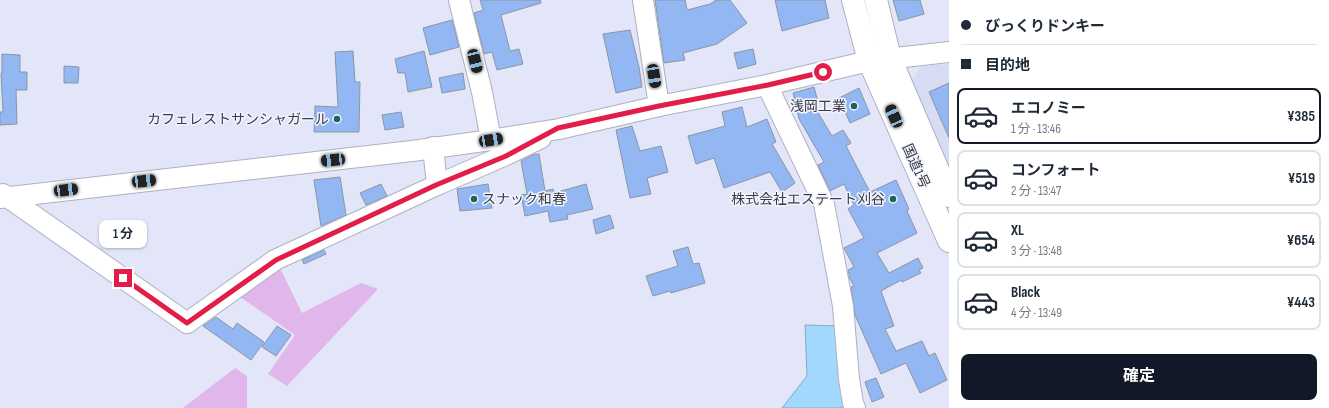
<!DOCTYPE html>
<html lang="ja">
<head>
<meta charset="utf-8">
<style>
  :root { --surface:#fff; --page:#f6f6f7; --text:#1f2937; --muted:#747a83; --line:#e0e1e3; --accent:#111827 }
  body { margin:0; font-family:"Sofia Sans Condensed","Noto Sans JP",sans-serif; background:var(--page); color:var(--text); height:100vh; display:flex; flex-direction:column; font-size:15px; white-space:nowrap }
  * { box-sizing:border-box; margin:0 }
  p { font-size:13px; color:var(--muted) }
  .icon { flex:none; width:22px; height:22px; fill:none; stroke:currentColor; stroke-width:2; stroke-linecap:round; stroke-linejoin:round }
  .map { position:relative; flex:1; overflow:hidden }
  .sheet { display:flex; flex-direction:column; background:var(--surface); width:380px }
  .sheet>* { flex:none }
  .hud { display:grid; align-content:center; height:88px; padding:0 12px; background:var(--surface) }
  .end { position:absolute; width:18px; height:18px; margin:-9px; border:5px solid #e11d48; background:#fff; box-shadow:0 0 0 2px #fff }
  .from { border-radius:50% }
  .bubble { position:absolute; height:28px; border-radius:8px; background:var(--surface); box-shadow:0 1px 3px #0004; font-size:13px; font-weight:700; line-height:28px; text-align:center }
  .car { position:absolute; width:12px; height:24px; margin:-12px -6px; border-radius:5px; box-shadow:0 0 3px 1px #0007; background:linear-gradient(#222 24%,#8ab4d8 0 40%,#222 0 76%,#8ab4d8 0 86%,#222 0) }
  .hud b { display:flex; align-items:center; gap:14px; height:38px; font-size:15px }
  .hud b+b { border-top:1px solid var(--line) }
  .hud i { width:10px; height:10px; background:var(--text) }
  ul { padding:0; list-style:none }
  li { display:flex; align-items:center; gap:12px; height:56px; margin:0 8px 6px; padding:0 4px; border:2px solid var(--line); border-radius:8px }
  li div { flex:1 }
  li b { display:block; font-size:15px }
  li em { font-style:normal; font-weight:700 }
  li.active { border-color:var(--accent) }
  li>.icon { width:36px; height:36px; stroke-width:1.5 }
  .button { display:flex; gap:8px; margin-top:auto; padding:8px 12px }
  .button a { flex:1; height:46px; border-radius:8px; background:var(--accent); color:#fff; font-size:16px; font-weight:700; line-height:46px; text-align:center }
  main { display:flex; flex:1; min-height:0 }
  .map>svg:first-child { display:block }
  .built { fill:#d7dbf4 }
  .green { fill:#e1b6eb }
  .water { fill:#a3d8fd; stroke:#84a9c5 }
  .building { fill:#92b7f2; stroke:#8c95a4 }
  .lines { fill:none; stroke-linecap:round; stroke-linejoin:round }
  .minor-casing { stroke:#aeb0c2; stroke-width:22 }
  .highway-casing { stroke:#aeb0c2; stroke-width:24 }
  .minor { stroke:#fff; stroke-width:20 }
  .highway { stroke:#fff; stroke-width:22 }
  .route { stroke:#e11d48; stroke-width:5 }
  .poi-dot { fill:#1c6458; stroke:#f2f4ff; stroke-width:1.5 }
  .labels { text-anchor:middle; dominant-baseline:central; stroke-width:3; stroke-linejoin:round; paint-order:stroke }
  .poi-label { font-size:14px; fill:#3b3c43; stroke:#f2f4ff; text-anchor:end }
  .street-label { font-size:14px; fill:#3b3c43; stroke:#f2f4ff }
</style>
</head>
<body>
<main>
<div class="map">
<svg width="949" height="408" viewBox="0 0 949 408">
  <rect width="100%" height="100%" fill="#e3e6f8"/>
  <!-- built -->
  <path class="built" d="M949 64V169L912 81 921 66Z"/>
  <!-- green -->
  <g class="green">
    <path d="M280 268 302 313 361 283 378 289 287 386 268 374 295 335 233 292Z"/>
    <path d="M235 368 247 376V408H183Z"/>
  </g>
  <!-- water -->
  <path class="water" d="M805 325 839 326 845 408H782L807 376Z"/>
  <!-- building -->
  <g class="building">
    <path d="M480 0H540L541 3 501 15 510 51 519 49 523 64 497 70 492 52 484 54 474 13 483 10Z"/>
    <path d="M655 0H685L687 10 710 4 716 0H730L747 23 717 44 683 53 685 60 664 63Z"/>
    <path d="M775 0H825L829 18 782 31Z"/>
    <path d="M893 0H920L924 14 899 21Z"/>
    <path d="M452 20 459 47 430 55 423 28Z"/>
    <path d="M630 30 639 67 642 87 616 93 603 34Z"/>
    <path d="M753 49 756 64 738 69 734 53Z"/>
    <path d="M353 51 355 82H360L359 132H314L315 106 338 107 335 52Z"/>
    <path d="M424 51 432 87 408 92 405 73H398L395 59Z"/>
    <path d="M2 54 20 55V72H27V90H16L17 124 0 125V112H3L1 73H2Z"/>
    <path d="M64 66 79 67 78 83H64Z"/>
    <path d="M463 73 465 89 442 93 439 78Z"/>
    <path d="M949 83V138L929 92Z"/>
    <path d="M814 87 818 102 813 104 832 136 843 130 851 143 846 146 870 192 896 180 909 209 907 211 917 233 877 253 889 273 918 258 923 268 919 270 921 273 902 282 901 280 881 291 894 326 885 329 896 351 922 341 929 356 935 353 947 380 920 393 906 363 881 374 855 315 851 287 854 286 850 279 848 270 854 267 844 248 864 238 848 209 854 205 844 184 830 191 818 165 824 162 799 119 793 93Z"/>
    <path d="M859 88 870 114 850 123 839 98Z"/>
    <path d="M742 107 747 127 767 119 776 142 772 144 795 183 782 192 770 172 724 188 714 158 696 164 688 136 725 126 722 112Z"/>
    <path d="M401 112 404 127 385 130 382 115Z"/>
    <path d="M632 126 640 151 661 146 668 172 647 178 651 194 630 198 616 130Z"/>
    <path d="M539 154 545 191 553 189 554 193 586 184 593 209 567 215 568 219 550 222 548 211 525 216 521 195 527 194 521 161 533 155Z"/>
    <path d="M340 177 346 215 321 226 314 180Z"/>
    <path d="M381 184 387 196 366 205 360 193Z"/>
    <path d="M488 184 492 208 460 211 457 189Z"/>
    <path d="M610 215 614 228 596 234 593 220Z"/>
    <path d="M688 247 693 264 699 263 705 283 671 293 670 291 653 296 646 276 678 266 673 251Z"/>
    <path d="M324 250 326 254 304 264 302 260Z"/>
    <path d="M216 317 233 329 237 323 264 342 251 360 203 326Z"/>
    <path d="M277 326 291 335 276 356 262 347Z"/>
    <path d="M876 378 884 397 872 402 865 382Z"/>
  </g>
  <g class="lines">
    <!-- minor casing -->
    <g class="minor-casing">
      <g id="minor">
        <path d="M459 0 482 92 491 140"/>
        <path d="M643 0 659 106"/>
        <path d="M767 85 824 204 843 306 849 379 853 403 855 408"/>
        <path d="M433 147 437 185"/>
        <path d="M3 194 187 323 275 260 437 185 506 155 541 138"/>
        <path d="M0 198 412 151 491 140 559 129 659 106 767 85 869 61 949 52"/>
      </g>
    </g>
    <!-- highway casing -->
    <g class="highway-casing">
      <g id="highway">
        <path d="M853 0 869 61 949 241"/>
        <path d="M876 0 890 58 949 196"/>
      </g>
    </g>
    <!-- minor -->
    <use href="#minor" class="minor"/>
    <!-- highway -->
    <use href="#highway" class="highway"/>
  </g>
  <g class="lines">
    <!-- route -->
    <path class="route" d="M123 278 187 323 276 260 436 185 506 156 558 128 659 106 768 85 823 72"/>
  </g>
  <!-- markers -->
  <g class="poi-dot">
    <circle cx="854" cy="106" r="4"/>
    <circle cx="337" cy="119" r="4"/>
    <circle cx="474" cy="199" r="4"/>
    <circle cx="893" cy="199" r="4"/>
  </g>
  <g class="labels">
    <!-- poi labels -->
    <g class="poi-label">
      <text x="846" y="106">浅岡工業</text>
      <text x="329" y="119">カフェレストサンシャガール</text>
      <text x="482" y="199" text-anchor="start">スナック和春</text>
      <text x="885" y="199">株式会社エステート刈谷</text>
    </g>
    <!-- street labels -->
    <g class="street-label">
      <text transform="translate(916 166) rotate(66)">国道1号</text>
    </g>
  </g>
</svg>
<i class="end from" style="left:823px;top:72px"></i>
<i class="end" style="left:123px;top:278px"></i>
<div class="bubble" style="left:99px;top:220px;width:48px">1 分</div>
<i class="car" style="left:475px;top:61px;rotate:166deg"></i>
<i class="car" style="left:654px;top:76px;rotate:171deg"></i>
<i class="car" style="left:894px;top:116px;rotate:336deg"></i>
<i class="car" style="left:491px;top:140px;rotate:80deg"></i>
<i class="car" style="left:333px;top:160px;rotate:264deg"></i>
<i class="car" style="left:144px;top:181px;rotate:84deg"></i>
<i class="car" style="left:66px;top:190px;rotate:83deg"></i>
</div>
<section class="sheet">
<div class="hud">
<b><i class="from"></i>びっくりドンキー</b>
<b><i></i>目的地</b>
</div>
<ul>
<li class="active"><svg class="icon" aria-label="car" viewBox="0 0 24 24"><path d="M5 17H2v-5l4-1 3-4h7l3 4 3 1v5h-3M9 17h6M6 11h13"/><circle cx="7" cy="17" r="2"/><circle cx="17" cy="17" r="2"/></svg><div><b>エコノミー</b><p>1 分 · 13:46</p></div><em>¥385</em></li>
<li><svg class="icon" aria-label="car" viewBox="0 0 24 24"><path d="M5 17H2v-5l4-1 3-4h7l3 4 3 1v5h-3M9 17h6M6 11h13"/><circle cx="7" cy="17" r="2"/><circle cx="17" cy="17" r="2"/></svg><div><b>コンフォート</b><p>2 分 · 13:47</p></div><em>¥519</em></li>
<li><svg class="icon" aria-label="car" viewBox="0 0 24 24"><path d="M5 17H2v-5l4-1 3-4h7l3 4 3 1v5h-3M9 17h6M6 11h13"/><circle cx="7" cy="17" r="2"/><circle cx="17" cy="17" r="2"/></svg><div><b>XL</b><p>3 分 · 13:48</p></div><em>¥654</em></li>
<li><svg class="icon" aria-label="car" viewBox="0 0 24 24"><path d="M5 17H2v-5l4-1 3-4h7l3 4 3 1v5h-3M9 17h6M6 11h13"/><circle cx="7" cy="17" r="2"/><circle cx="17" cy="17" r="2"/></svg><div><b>Black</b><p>4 分 · 13:49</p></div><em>¥443</em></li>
</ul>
<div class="button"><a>確定</a></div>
</section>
</main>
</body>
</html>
